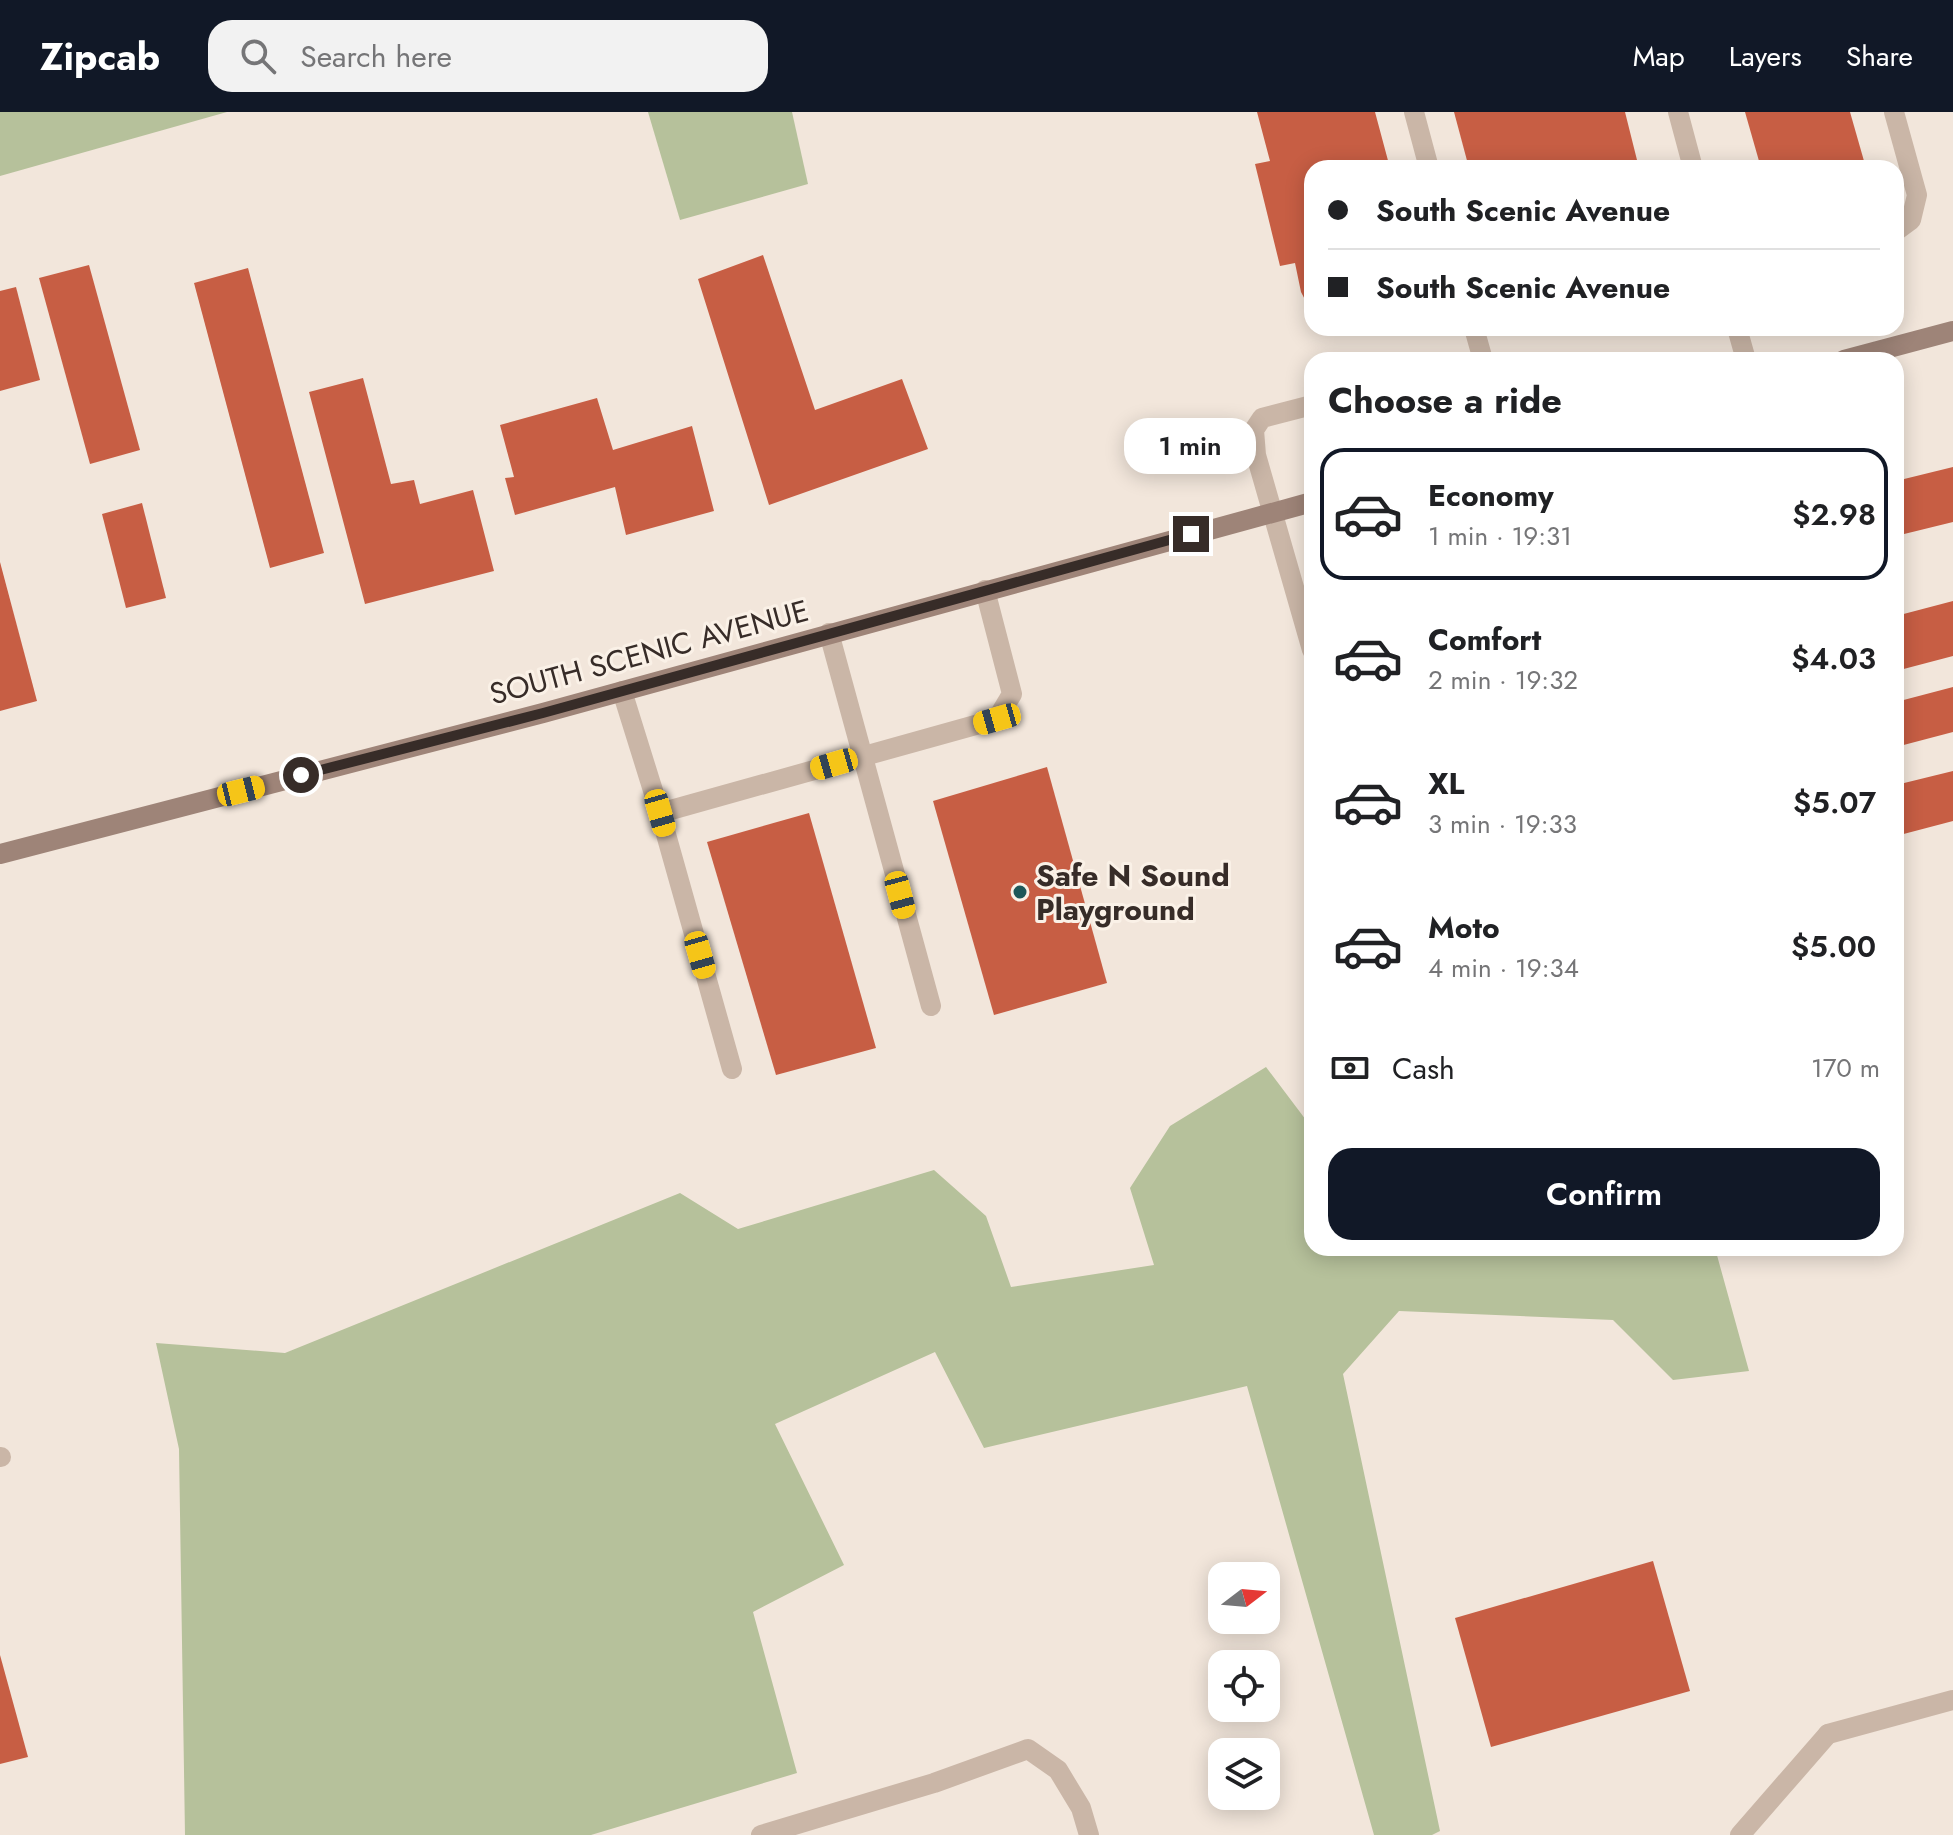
<!DOCTYPE html>
<html lang="en">
<head>
<meta charset="utf-8">
<style>
  :root { --surface:#fff; --page:#f2f2f2; --text:#202124; --muted:#757577; --line:#e0e0e0; --accent:#111827 }
  body { margin:0; font-family:Jost,sans-serif; background:var(--page); color:var(--text); height:100vh; display:flex; flex-direction:column; font-size:30px; white-space:nowrap }
  * { box-sizing:border-box; margin:0 }
  p { font-size:26px; color:var(--muted) }
  .icon { flex:none; width:44px; height:44px; fill:none; stroke:currentColor; stroke-width:2; stroke-linecap:round; stroke-linejoin:round }
  .map { position:relative; flex:1; overflow:hidden }
  .side { position:absolute; left:1304px; top:240px; width:600px; height:904px; display:flex; flex-direction:column; background:var(--surface); border-radius:24px; box-shadow:0 4px 20px #0003 }
  .side>* { flex:none }
  .guide { position:absolute; left:1304px; top:48px; width:600px; height:176px; border-radius:24px; box-shadow:0 4px 20px #0003; display:grid; align-content:center; height:176px; padding:0 24px; background:var(--surface) }
  .needle { width:52px; rotate:74deg }
  .controls { position:absolute; left:1208px; top:1450px; display:grid; gap:16px }
  .controls a { display:grid; place-items:center; width:72px; height:72px; border-radius:16px; background:var(--surface); box-shadow:0 4px 20px #0003; font-size:40px }
  .end { position:absolute; width:36px; height:36px; margin:-18px; border:10px solid #372c28; background:#fff; box-shadow:0 0 0 4px #fff }
  .from { border-radius:50% }
  .bubble { position:absolute; height:56px; border-radius:24px; background:var(--surface); box-shadow:0 4px 20px #0003; font-size:26px; font-weight:600; line-height:56px; text-align:center }
  .car { position:absolute; width:24px; height:48px; margin:-24px -12px; border-radius:10px; box-shadow:0 0 6px 2px #0007; background:linear-gradient(#f5c518 24%,#345 0 40%,#f5c518 0 76%,#345 0 86%,#f5c518 0) }
  .guide b { display:flex; align-items:center; gap:28px; height:76px; font-size:30px }
  .guide b+b { border-top:2px solid var(--line) }
  .guide i { width:20px; height:20px; background:var(--text) }
  ul { padding:0; list-style:none }
  li { display:flex; align-items:center; gap:24px; height:132px; margin:0 16px 12px; padding:0 8px; border:4px solid transparent; border-radius:24px }
  li div { flex:1 }
  li b { display:block; font-size:30px }
  li em { font-style:normal; font-weight:600 }
  li.on { border-color:var(--accent) }
  li>.icon { width:72px; height:72px; stroke-width:1.5 }
  h2 { padding:0 24px; font-size:36px; line-height:96px }
  .pay { display:flex; align-items:center; gap:20px; height:88px; padding:0 24px; font-size:30px }
  .pay p { margin-inline-start:auto }
  .action { display:flex; gap:16px; margin-top:auto; padding:16px 24px }
  .action a { flex:1; height:92px; border-radius:24px; background:var(--accent); color:#fff; font-size:32px; font-weight:600; line-height:92px; text-align:center }
  header { display:flex; align-items:center; gap:48px; box-sizing:border-box; height:112px; padding:0 40px; background:var(--accent); color:#fff }
  header strong { font-size:38px }
  nav { display:flex; gap:44px; margin-inline-start:auto; font-size:28px }
  .search { width:560px; height:72px; background:var(--page); display:flex; align-items:center; gap:20px; box-sizing:border-box; padding:0 28px; border-radius:24px; color:var(--muted); font-size:30px }
  .map>svg:first-child { display:block }
  .green { fill:#b6c19b }
  .building { fill:#c75e44 }
  .lines { fill:none; stroke-linecap:round; stroke-linejoin:round }
  .lane { stroke:#cab6a7; stroke-width:20 }
  .street { stroke:#cab6a7; stroke-width:20 }
  .secondary { stroke:#9e8478; stroke-width:20 }
  .route { stroke:#372c28; stroke-width:10 }
  .poi-dot { fill:#1d5759; stroke:#faf1e7; stroke-width:3 }
  .labels { text-anchor:middle; dominant-baseline:central; stroke-width:6; stroke-linejoin:round; paint-order:stroke }
  .street-label { font-size:30px; fill:#372c28; stroke:#faf1e7 }
  .poi-label { font-size:30px; font-weight:bold; fill:#372c28; stroke:#faf1e7; text-anchor:start }
</style>
</head>
<body>
<header>
<strong>Zipcab</strong>
<div class="search"><svg class="icon" aria-label="search" viewBox="0 0 24 24"><circle cx="10" cy="10" r="6"/><path d="M15 15l6 6"/></svg>Search here</div>
<nav><a>Map</a><a>Layers</a><a>Share</a></nav>
</header>
<div class="map">
<svg width="1953" height="1723" viewBox="0 0 1953 1723">
  <rect width="100%" height="100%" fill="#f2e6db"/>
  <!-- green -->
  <g class="green">
    <path d="M0 0H227L0 64Z"/>
    <path d="M648 0H792L808 72 680 108Z"/>
    <path d="M1266 955 1312 1016V1136H1715L1749 1259 1673 1268 1613 1208 1399 1199 1343 1262 1440 1719 1432 1723H1374L1247 1274 984 1336 935 1240 775 1312 844 1453 753 1500 797 1661 591 1723H185L179 1337 156 1231 285 1241 680 1081 738 1117 934 1058 986 1104 1011 1175 1154 1153 1130 1076 1170 1014Z"/>
  </g>
  <!-- building -->
  <g class="building">
    <path d="M1257 0H1375L1390 56H1312V201L1301 180 1295 151 1280 154 1255 52 1270 49Z"/>
    <path d="M1454 0H1625L1639 56H1469Z"/>
    <path d="M1745 0H1850L1866 56H1761Z"/>
    <path d="M763 143 815 298 902 267 928 337 769 393 698 167Z"/>
    <path d="M89 153 140 338 90 352 39 166Z"/>
    <path d="M248 156 324 441 270 456 194 171Z"/>
    <path d="M16 175 40 268 0 279V179Z"/>
    <path d="M363 266 391 372 414 368 420 392 473 378 494 459 365 492 309 280Z"/>
    <path d="M597 286 613 338 692 314 714 399 626 423 615 375 515 403 505 366 514 365 500 313Z"/>
    <path d="M1953 355V410L1896 424V369Z"/>
    <path d="M142 391 166 486 126 496 102 402Z"/>
    <path d="M0 450 37 589 0 599Z"/>
    <path d="M1953 489V544L1896 559V504Z"/>
    <path d="M1953 575V620L1896 635V590Z"/>
    <path d="M1047 655 1107 871 994 903 933 689Z"/>
    <path d="M1953 659V709L1896 724V673Z"/>
    <path d="M809 701 876 936 776 963 707 730Z"/>
    <path d="M1653 1449 1690 1579 1491 1635 1455 1506Z"/>
    <path d="M0 1543 28 1645 0 1652Z"/>
  </g>
  <g class="lines">
    <!-- lane -->
    <g class="lane">
      <path d="M1414 0 1429 56"/>
      <path d="M1678 0 1693 56"/>
      <path d="M1894 0 1917 83 1911 108 1896 119"/>
      <path d="M1474 216 1483 248"/>
      <path d="M1737 216 1746 248"/>
      <path d="M1312 293 1262 306 1254 318 1256 343 1312 538"/>
      <path d="M829 521 931 894"/>
      <path d="M622 579 660 701 997 607 1012 582 985 478"/>
      <path d="M660 701 732 957"/>
      <path d="M1740 1723 1828 1622"/>
    </g>
    <!-- street -->
    <g class="street">
      <path d="M0 1345H1"/>
      <path d="M1828 1622 1953 1588"/>
      <path d="M761 1723 934 1671 1028 1637 1058 1658 1081 1696 1089 1723"/>
    </g>
    <!-- secondary -->
    <g class="secondary">
      <path d="M1844 248 1953 219"/>
      <path d="M0 742 543 601 1312 390"/>
    </g>
  </g>
  <g class="lines">
    <!-- route -->
    <path class="route" d="M301 663 543 601 1191 422"/>
  </g>
  <!-- markers -->
  <circle class="poi-dot" cx="1020" cy="780" r="8"/>
  <g class="labels">
    <!-- street labels -->
    <g class="street-label">
      <text transform="translate(649 540) rotate(-15)">SOUTH SCENIC AVENUE</text>
    </g>
    <!-- poi labels -->
    <g class="poi-label">
      <text x="1036" y="763">Safe N Sound<tspan x="1036" dy="34">Playground</tspan></text>
    </g>
  </g>
</svg>
<div class="controls">
<a><svg class="needle" viewBox="-14 -14 28 28"><path d="M0-13l5 13h-10z" fill="#e53935"/><path d="M0 13l5-13h-10z" fill="#757577"/></svg></a>
<a><svg class="icon" aria-label="locate" viewBox="0 0 24 24"><circle cx="12" cy="12" r="6"/><path d="M12 2v4M12 18v4M2 12h4M18 12h4"/></svg></a>
<a><svg class="icon" aria-label="layers" viewBox="0 0 24 24"><path d="M12 4l9 5-9 5-9-5zM3 14l9 5 9-5"/></svg></a>
</div>
<i class="end from" style="left:301px;top:663px"></i>
<i class="end" style="left:1191px;top:422px"></i>
<div class="bubble" style="left:1124px;top:306px;width:132px">1 min</div>
<i class="car" style="left:997px;top:607px;rotate:254deg"></i>
<i class="car" style="left:834px;top:652px;rotate:254deg"></i>
<i class="car" style="left:241px;top:679px;rotate:76deg"></i>
<i class="car" style="left:660px;top:701px;rotate:164deg"></i>
<i class="car" style="left:900px;top:783px;rotate:165deg"></i>
<i class="car" style="left:700px;top:843px;rotate:164deg"></i>
<div class="guide">
<b><i class="from"></i>South Scenic Avenue</b>
<b><i></i>South Scenic Avenue</b>
</div>
<section class="side">
<h2>Choose a ride</h2>
<ul>
<li class="on"><svg class="icon" aria-label="car" viewBox="0 0 24 24"><path d="M5 17H2v-5l4-1 3-4h7l3 4 3 1v5h-3M9 17h6M6 11h13"/><circle cx="7" cy="17" r="2"/><circle cx="17" cy="17" r="2"/></svg><div><b>Economy</b><p>1 min · 19:31</p></div><em>$2.98</em></li>
<li><svg class="icon" aria-label="car" viewBox="0 0 24 24"><path d="M5 17H2v-5l4-1 3-4h7l3 4 3 1v5h-3M9 17h6M6 11h13"/><circle cx="7" cy="17" r="2"/><circle cx="17" cy="17" r="2"/></svg><div><b>Comfort</b><p>2 min · 19:32</p></div><em>$4.03</em></li>
<li><svg class="icon" aria-label="car" viewBox="0 0 24 24"><path d="M5 17H2v-5l4-1 3-4h7l3 4 3 1v5h-3M9 17h6M6 11h13"/><circle cx="7" cy="17" r="2"/><circle cx="17" cy="17" r="2"/></svg><div><b>XL</b><p>3 min · 19:33</p></div><em>$5.07</em></li>
<li><svg class="icon" aria-label="car" viewBox="0 0 24 24"><path d="M5 17H2v-5l4-1 3-4h7l3 4 3 1v5h-3M9 17h6M6 11h13"/><circle cx="7" cy="17" r="2"/><circle cx="17" cy="17" r="2"/></svg><div><b>Moto</b><p>4 min · 19:34</p></div><em>$5.00</em></li>
</ul>
<div class="pay"><svg class="icon" aria-label="cash" viewBox="0 0 24 24"><path d="M3 7h18v10H3z"/><circle cx="12" cy="12" r="2"/></svg>Cash<p>170 m</p></div>
<div class="action"><a>Confirm</a></div>
</section>
</div>
</body>
</html>
